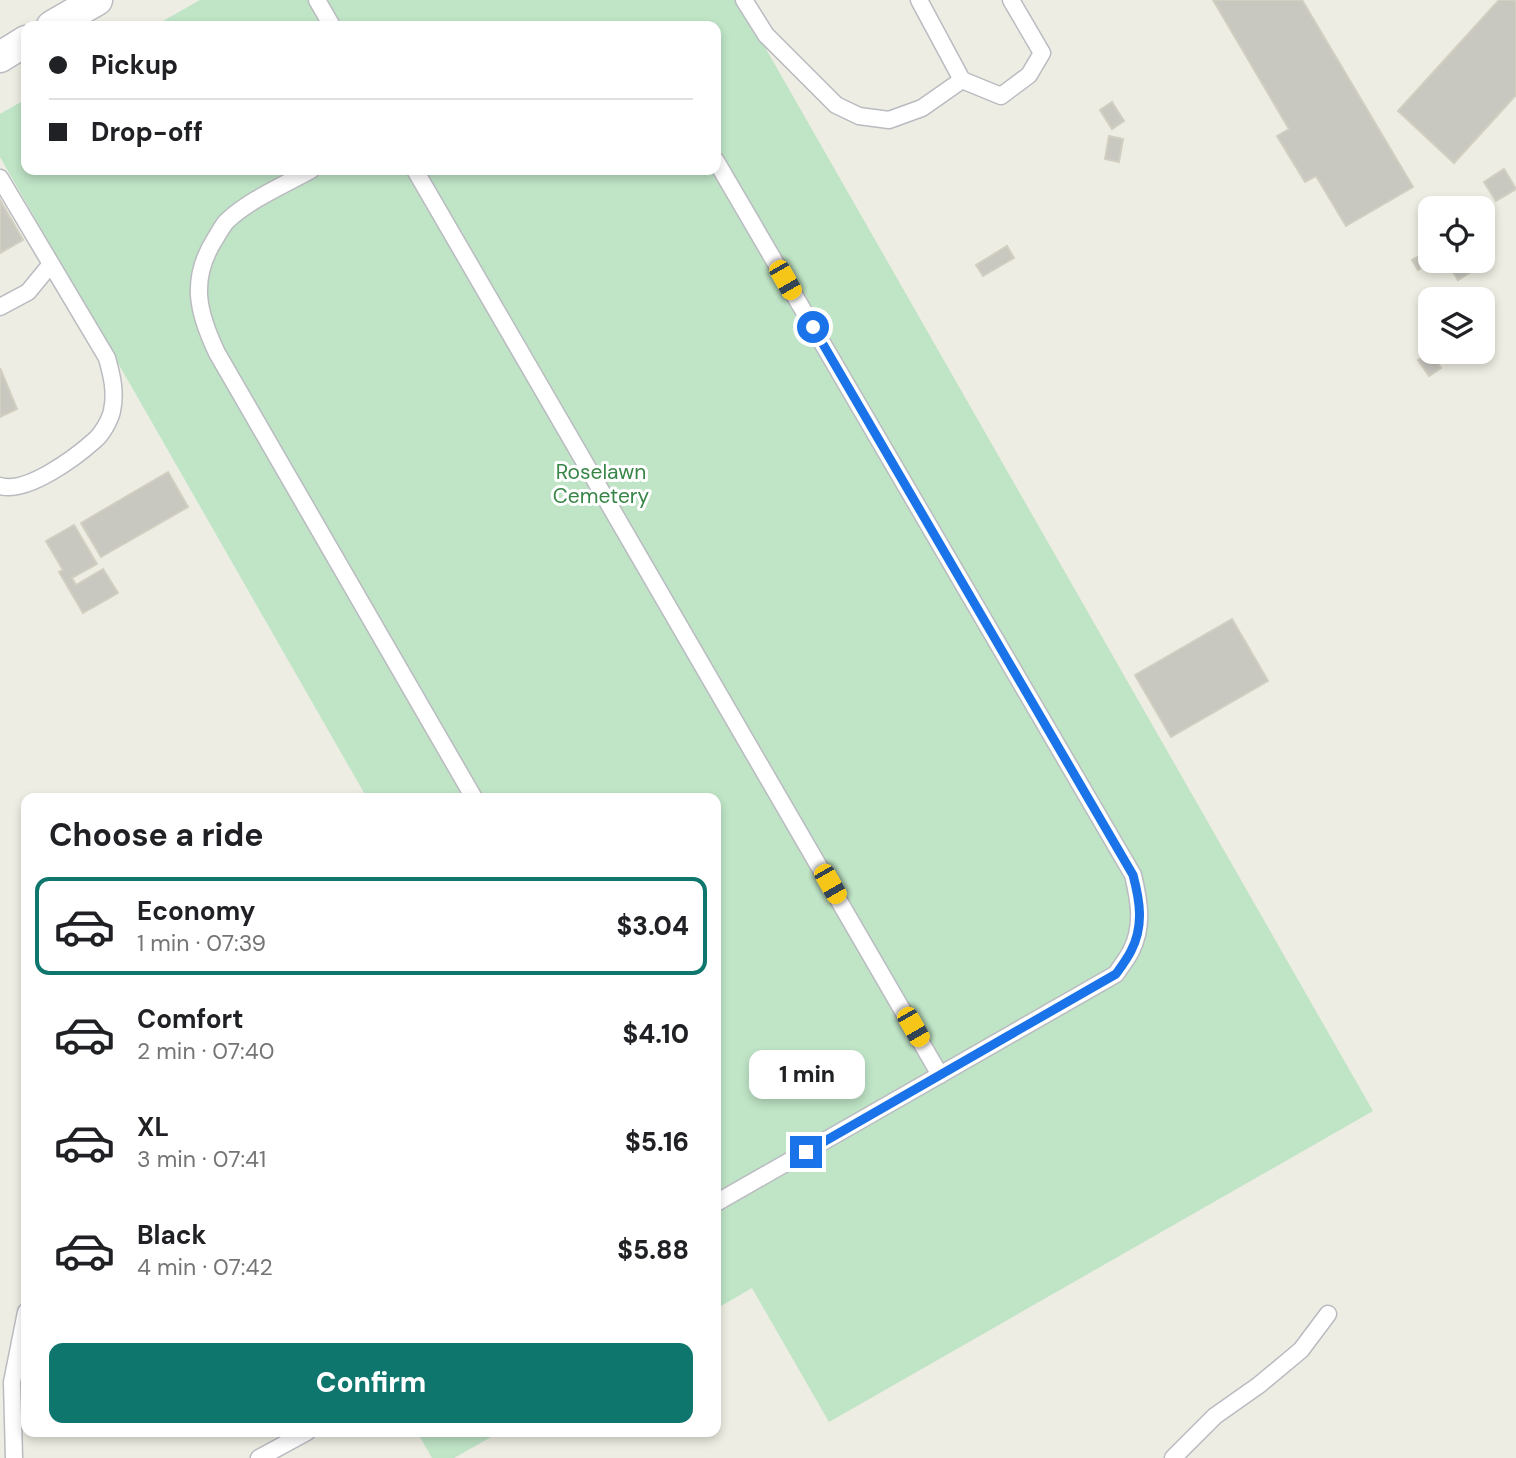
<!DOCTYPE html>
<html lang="en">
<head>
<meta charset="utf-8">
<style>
  :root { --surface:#fff; --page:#f2f2f2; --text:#202124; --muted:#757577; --line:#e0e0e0; --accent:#0f766e }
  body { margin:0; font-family:"DM Sans",sans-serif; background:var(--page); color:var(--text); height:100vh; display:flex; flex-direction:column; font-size:26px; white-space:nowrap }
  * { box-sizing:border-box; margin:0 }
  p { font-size:23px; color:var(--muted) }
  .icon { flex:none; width:38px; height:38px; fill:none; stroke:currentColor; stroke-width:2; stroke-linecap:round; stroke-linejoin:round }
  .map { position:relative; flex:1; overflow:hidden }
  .panel { position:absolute; left:21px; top:793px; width:700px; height:644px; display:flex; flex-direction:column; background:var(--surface); border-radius:14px; box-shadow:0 4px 10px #0003 }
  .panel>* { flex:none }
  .hud { position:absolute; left:21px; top:21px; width:700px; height:154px; border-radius:14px; box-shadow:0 4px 10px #0003; display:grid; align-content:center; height:154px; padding:0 28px; background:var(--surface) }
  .controls { position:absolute; left:1418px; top:196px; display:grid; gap:14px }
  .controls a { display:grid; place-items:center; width:77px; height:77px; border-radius:14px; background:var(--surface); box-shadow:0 4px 10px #0003; font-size:35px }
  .end { position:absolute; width:32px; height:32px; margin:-16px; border:9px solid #1a73e8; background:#fff; box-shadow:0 0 0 4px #fff }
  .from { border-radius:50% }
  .bubble { position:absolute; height:49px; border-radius:14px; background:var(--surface); box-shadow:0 4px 10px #0003; font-size:23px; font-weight:800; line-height:49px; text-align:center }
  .car { position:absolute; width:21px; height:42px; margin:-21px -10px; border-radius:9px; box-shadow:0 0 5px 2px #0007; background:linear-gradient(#f5c518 24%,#345 0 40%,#f5c518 0 76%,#345 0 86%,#f5c518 0) }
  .hud b { display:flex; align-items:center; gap:24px; height:66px; font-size:26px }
  .hud b+b { border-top:2px solid var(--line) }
  .hud i { width:18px; height:18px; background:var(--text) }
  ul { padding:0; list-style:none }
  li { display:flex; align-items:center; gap:21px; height:98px; margin:0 14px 10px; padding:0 14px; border:4px solid transparent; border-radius:14px }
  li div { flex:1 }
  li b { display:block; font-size:26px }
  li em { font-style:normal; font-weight:800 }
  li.on { border-color:var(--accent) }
  li>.icon { width:63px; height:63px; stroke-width:1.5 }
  h2 { padding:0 28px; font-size:32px; line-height:84px }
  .button { display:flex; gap:14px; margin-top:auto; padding:14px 28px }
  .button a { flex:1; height:80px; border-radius:14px; background:var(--accent); color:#fff; font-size:28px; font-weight:800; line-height:80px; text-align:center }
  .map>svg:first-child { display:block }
  .green { fill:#bfe4c6 }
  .building { fill:#c8c7c0; stroke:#d2cfc1; stroke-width:2 }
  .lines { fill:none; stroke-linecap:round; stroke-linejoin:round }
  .service-casing { stroke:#babbc1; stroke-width:19 }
  .minor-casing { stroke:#babbc1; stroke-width:33 }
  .service { stroke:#fff; stroke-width:16 }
  .minor { stroke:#fff; stroke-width:30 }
  .route { stroke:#1a73e8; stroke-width:9 }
  .labels { text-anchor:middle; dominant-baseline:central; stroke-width:6; stroke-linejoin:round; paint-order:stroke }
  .park-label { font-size:21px; fill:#388548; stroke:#fff }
</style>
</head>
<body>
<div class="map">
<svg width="1516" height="1458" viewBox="0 0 1516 1458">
  <rect width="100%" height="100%" fill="#edede3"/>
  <!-- green -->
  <g class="green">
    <path d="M200 0H738L1373 1111 829 1422 752 1288 716 1309V798H367L0 157V114L26 99V170H716V26H154Z"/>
    <path d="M417 1432H500L454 1458H432Z"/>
  </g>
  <!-- building -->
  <g class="building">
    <path d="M1213 0H1302L1413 187 1346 226 1316 176 1305 182 1277 136 1289 129Z"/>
    <path d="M1499 0H1516V95L1454 163 1398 111Z"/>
    <path d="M1112 102 1124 121 1112 129 1100 110Z"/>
    <path d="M1109 136 1123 139 1119 162 1105 159Z"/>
    <path d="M1504 169 1516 189 1496 201 1484 182Z"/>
    <path d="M0 200 23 240 0 253Z"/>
    <path d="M1007 246 1014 258 983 276 976 265Z"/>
    <path d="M1423 254 1429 263 1418 270 1412 260Z"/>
    <path d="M1446 261H1469L1474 270 1458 280Z"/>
    <path d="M1431 352 1441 368 1429 376 1418 360Z"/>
    <path d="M0 368 17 409 0 417Z"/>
    <path d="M168 472 188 507 101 557 81 523Z"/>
    <path d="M74 525 97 564 72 578 76 585 103 569 118 593 83 613 59 572 63 570 46 541Z"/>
    <path d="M1232 619 1268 681 1171 737 1135 675Z"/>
  </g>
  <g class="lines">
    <!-- service casing -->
    <g class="service-casing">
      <g id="service">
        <path d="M317 0 332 26"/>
        <path d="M744 0 766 35 836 105 859 116 889 120 922 108 962 80"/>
        <path d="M919 0 962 80 1001 96 1029 75 1042 53 1011 0"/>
        <path d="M716 161 1133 875C1139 900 1144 926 1131 951 1127 959 1121 966 1116 974L716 1203"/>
        <path d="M311 170C284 185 249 200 227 221 222 226 219 233 215 239 189 280 198 313 217 353L474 798"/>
        <path d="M415 170 940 1075"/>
        <path d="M0 178 107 358C112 376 116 392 112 411 110 420 102 434 95 440 76 457 27 494 0 486"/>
        <path d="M0 307 28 292 51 264"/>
        <path d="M14 1458 12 1382 26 1312"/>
        <path d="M259 1458 307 1432"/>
        <path d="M1173 1458 1215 1416 1259 1385 1301 1350 1328 1314"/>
      </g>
    </g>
    <!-- minor casing -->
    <g class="minor-casing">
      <g id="minor">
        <path d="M52 26 97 0"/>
        <path d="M0 57 26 41"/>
      </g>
    </g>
    <!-- service -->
    <use href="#service" class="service"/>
    <!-- minor -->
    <use href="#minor" class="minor"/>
  </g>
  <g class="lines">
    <!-- route -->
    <path class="route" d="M806 1152 1116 974C1121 967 1127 959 1131 951 1144 926 1140 901 1133 875L813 327"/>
  </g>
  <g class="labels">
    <!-- park labels -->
    <g class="park-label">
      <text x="601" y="472">Roselawn<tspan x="601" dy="24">Cemetery</tspan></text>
    </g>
  </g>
</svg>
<div class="controls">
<a><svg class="icon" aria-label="locate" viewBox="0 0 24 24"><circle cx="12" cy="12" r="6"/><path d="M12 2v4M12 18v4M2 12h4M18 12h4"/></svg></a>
<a><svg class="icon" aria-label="layers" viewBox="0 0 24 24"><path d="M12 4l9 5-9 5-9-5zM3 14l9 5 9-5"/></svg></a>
</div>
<i class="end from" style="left:813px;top:327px"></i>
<i class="end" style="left:806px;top:1152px"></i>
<div class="bubble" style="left:749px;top:1050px;width:116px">1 min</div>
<i class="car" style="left:785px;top:280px;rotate:150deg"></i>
<i class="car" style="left:830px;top:884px;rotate:150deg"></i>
<i class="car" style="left:913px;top:1027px;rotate:150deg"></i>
<div class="hud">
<b><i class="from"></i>Pickup</b>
<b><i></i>Drop-off</b>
</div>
<section class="panel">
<h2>Choose a ride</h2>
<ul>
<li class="on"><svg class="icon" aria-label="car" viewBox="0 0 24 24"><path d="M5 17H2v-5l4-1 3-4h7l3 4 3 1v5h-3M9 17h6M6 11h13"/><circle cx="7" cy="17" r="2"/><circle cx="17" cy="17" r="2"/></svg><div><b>Economy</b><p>1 min · 07:39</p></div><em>$3.04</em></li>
<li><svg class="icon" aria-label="car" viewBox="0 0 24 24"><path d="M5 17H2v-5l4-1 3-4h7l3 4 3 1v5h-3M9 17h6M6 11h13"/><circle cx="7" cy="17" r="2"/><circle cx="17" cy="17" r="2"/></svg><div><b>Comfort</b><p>2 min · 07:40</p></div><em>$4.10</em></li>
<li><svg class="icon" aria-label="car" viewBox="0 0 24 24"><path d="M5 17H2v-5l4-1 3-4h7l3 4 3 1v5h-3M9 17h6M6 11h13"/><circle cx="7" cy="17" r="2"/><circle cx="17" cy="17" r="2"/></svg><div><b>XL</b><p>3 min · 07:41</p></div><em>$5.16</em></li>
<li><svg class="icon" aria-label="car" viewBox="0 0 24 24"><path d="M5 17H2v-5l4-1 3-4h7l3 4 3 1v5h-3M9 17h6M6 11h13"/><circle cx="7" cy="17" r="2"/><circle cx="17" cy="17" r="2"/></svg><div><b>Black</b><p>4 min · 07:42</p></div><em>$5.88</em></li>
</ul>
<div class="button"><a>Confirm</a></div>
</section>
</div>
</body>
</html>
